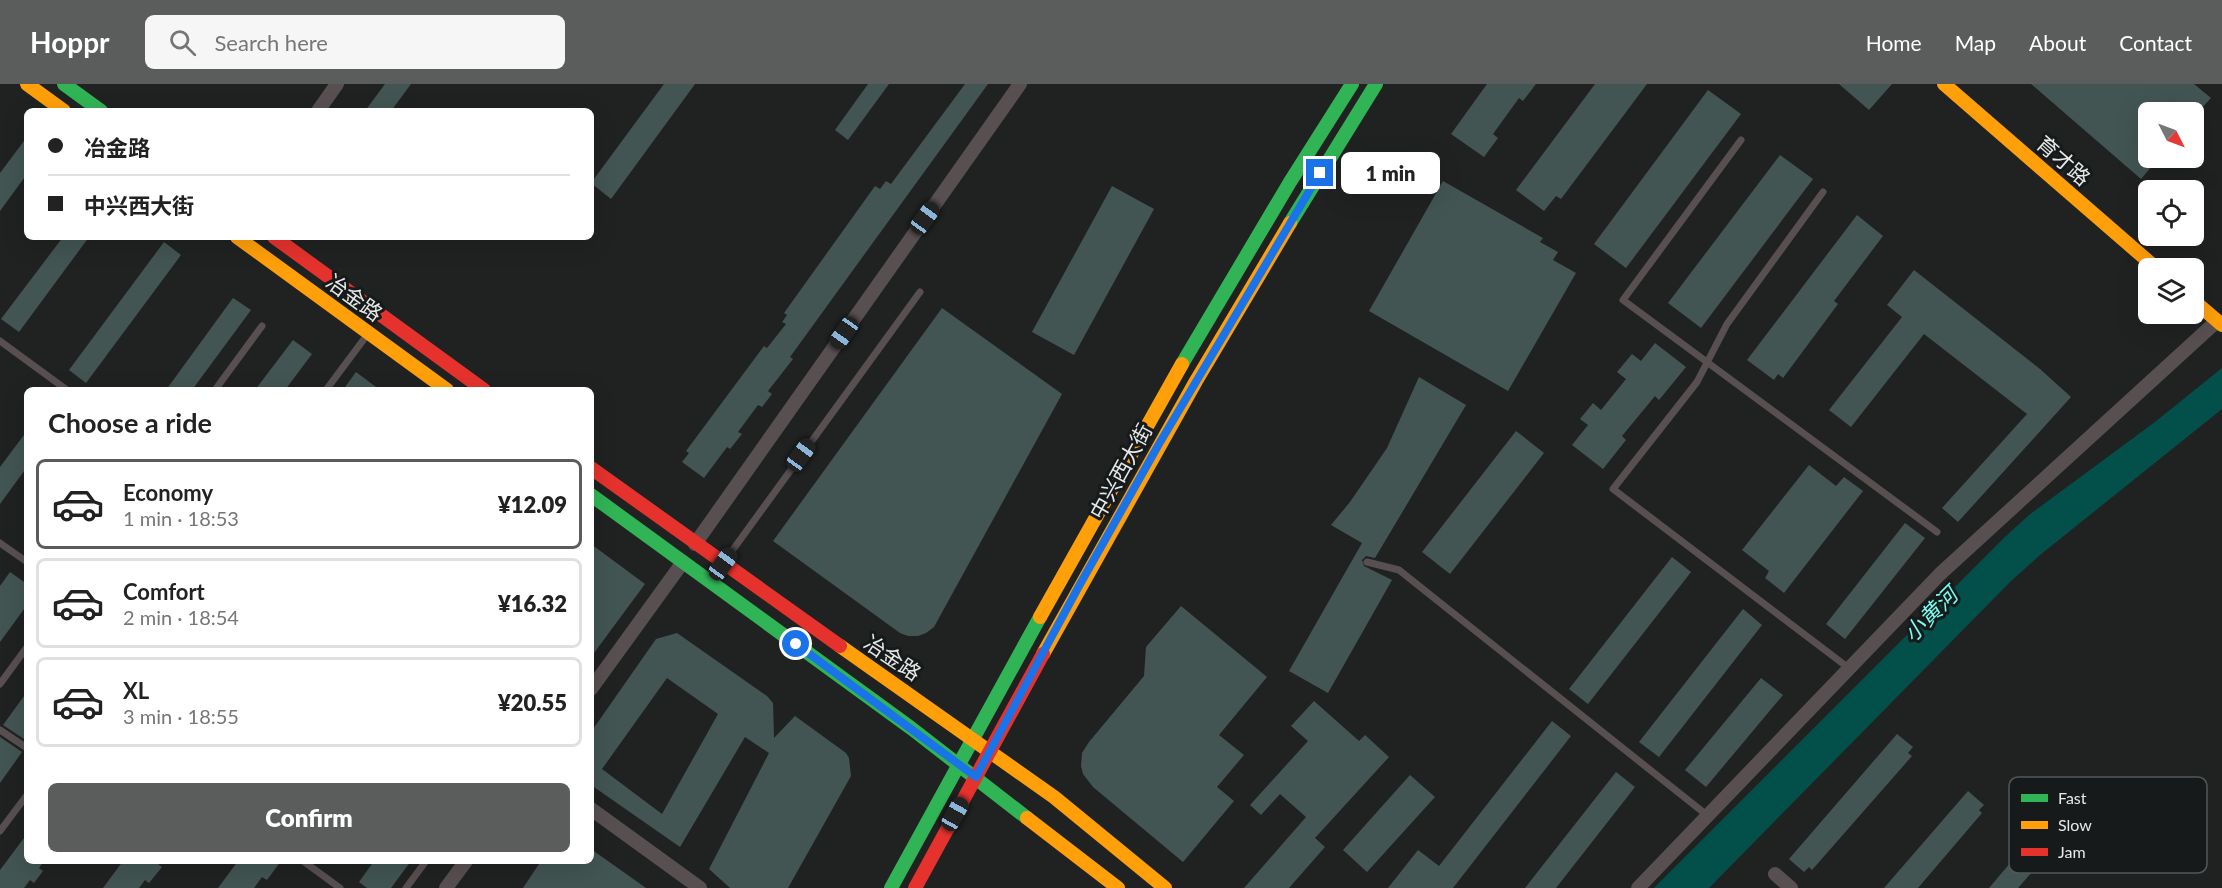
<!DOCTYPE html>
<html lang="en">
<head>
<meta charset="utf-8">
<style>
  :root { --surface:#fff; --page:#f6f6f6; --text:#222; --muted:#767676; --line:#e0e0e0; --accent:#5b5c5c }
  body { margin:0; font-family:Lato,"Noto Sans SC",sans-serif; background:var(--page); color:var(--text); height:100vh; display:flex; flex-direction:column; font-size:22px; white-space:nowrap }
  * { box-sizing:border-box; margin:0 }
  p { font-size:20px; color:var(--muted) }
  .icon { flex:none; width:33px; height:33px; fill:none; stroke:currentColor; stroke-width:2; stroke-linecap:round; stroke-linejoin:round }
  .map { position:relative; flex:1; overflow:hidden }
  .details { position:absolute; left:24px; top:303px; width:570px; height:477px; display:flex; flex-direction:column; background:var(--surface); border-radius:9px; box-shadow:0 6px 24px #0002 }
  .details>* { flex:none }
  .hud { position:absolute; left:24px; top:24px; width:570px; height:132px; border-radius:9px; box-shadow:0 6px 24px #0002; display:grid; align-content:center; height:132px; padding:0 24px; background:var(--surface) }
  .needle { width:39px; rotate:132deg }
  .tools { position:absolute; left:2138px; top:18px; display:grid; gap:12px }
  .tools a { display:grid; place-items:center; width:66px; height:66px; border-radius:9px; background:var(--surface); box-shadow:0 6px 24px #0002; font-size:30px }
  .end { position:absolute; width:27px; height:27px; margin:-14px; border:8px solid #1a73e8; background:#fff; box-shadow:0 0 0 3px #fff }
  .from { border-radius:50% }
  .bubble { position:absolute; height:42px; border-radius:9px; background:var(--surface); box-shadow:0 6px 24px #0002; font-size:20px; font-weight:800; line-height:42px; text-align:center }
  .car { position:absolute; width:18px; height:36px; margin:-18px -9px; border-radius:8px; box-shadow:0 0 4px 2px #0007; background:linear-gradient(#222 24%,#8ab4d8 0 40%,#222 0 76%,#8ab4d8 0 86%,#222 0) }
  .hud b { display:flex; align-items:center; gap:21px; height:57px; font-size:22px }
  .hud b+b { border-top:2px solid var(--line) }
  .hud i { width:15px; height:15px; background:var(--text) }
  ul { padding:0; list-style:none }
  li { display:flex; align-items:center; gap:18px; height:90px; margin:0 12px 9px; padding:0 12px; border:3px solid var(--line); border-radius:9px }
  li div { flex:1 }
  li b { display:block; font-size:22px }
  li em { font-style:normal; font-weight:800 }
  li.active { border-color:var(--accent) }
  li>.icon { width:54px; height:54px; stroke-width:1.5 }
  h2 { padding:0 24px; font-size:27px; line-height:72px }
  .button { display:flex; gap:12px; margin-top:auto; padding:12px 24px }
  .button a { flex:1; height:69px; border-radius:9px; background:var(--accent); color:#fff; font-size:24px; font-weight:800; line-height:69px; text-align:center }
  header { display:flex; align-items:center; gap:36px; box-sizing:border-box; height:84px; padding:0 30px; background:var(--accent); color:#fff }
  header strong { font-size:28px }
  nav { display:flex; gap:33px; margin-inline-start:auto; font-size:21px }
  .search { width:420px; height:54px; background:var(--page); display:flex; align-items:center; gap:15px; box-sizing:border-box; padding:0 21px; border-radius:9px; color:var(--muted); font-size:22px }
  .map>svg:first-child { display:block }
  .water { fill:#03504b }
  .building { fill:#425553; fill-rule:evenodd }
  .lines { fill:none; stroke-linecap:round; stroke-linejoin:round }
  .lane { stroke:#584f51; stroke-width:7 }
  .street { stroke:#584f51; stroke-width:14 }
  .fast { stroke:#30b455; stroke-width:14 }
  .slow { stroke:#ff9f0a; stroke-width:14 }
  .jam { stroke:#e5322d; stroke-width:14 }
  .route { stroke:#1a73e8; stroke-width:8 }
  .labels { text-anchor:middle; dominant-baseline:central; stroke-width:6; stroke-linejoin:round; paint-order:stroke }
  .street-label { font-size:21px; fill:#e6e9e8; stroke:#161a1a }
  .water-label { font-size:22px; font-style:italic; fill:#77fcf0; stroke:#161a1a }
  .key { fill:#161a1a; stroke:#545858; stroke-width:1.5 }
  .key-label { font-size:16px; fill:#e6e9e8 }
</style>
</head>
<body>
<header>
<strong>Hoppr</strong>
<div class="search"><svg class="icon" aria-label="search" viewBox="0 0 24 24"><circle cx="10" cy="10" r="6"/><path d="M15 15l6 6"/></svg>Search here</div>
<nav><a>Home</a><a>Map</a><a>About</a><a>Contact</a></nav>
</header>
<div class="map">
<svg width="2222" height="804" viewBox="0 0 2222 804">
  <rect width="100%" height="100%" fill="#202222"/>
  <!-- water -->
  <path class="water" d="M2222 284V325L2040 471 2011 497 1709 804H1654L2006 452 2029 431 2155 338Z"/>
  <!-- building -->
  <g class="building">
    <path d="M385 0H411L391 27H365Z"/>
    <path d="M664 0H695L611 115 591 99Z"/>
    <path d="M868 0H889L848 56 835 46Z"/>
    <path d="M965 0H988L790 273 793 275 768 307 772 310 762 323 758 321 738 348 742 350 730 365 727 363 704 394 682 378 689 369 686 367 764 262 767 264 786 240 782 238 787 231 784 229 875 102 880 105 886 97 891 100Z"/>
    <path d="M1487 0H1536L1523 17 1519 14 1493 50 1498 54 1484 73 1451 50Z"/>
    <path d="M1595 0H1647L1561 115 1556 112 1544 127 1516 106Z"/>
    <path d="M1839 0H1892L1869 26Z"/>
    <path d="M2031 0H2194L2211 14 2198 28H2148V74H2159L2141 95Z"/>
    <path d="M1708 6 1741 30 1626 184 1594 160Z"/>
    <path d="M27 53V90L0 127V89Z"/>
    <path d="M1780 71 1813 95 1701 244 1668 219Z"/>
    <path d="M1443 97 1543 154 1540 158 1558 168 1553 176 1576 189 1508 307 1369 227Z"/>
    <path d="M1112 102 1154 125 1074 271 1032 248Z"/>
    <path d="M1857 131 1883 152 1834 217 1838 220 1783 294 1778 290 1774 296 1747 276Z"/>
    <path d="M63 153H89L19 248 1 235Z"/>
    <path d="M164 158 181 171 86 299 69 286Z"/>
    <path d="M1914 186 2040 285 2071 313 1958 438 1942 424 2027 330 1924 250 1851 343 1829 326 1902 233 1887 221Z"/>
    <path d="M233 214 251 226 192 306H166Z"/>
    <path d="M942 224 1062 310 934 543 926 549 918 552H908L900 549 773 457Z"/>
    <path d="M293 256 312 270 285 306H255Z"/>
    <path d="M1655 259 1686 283 1659 316 1655 312 1622 352 1626 356 1603 385 1572 361 1588 341 1580 335 1593 319 1601 326 1626 295 1617 288 1632 270 1641 277Z"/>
    <path d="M356 288 380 306H343Z"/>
    <path d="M1419 293 1466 321 1375 474 1366 472 1362 476 1364 482 1392 496 1328 609 1289 587 1362 459 1331 441 1350 418 1387 364Z"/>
    <path d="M27 347V383L0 420V383Z"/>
    <path d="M1516 347 1544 369 1450 490 1422 468Z"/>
    <path d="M1809 381 1836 402 1844 393 1863 407 1784 509 1765 494 1769 487 1742 466Z"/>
    <path d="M1905 439 1925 454 1845 555 1826 540Z"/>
    <path d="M591 460 645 500 591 573Z"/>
    <path d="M1672 473 1691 488 1588 620 1569 605Z"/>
    <path d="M10 488 27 500V521L0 558V502Z"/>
    <path d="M1181 522 1267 593 1219 651 1244 671 1217 703 1234 717 1183 778 1093 703 1083 690 1081 682 1082 669 1089 658 1144 592 1146 563Z"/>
    <path d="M1743 525 1762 541 1659 673 1639 658Z"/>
    <path d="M677 549 767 612 773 619 774 654 795 632 846 669 849 674 851 692 788 804H730L709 785 769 669 745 653 680 763 591 701V648L656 555ZM667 594 718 630 662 730 602 685Z"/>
    <path d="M1761 594 1783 611 1706 703 1685 686Z"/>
    <path d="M27 608V657L3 641Z"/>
    <path d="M1314 617 1359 657 1365 651 1389 673 1315 754 1325 763 1289 804H1244L1306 733 1280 710 1261 731 1250 721 1308 657 1291 642Z"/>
    <path d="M1552 637 1571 652 1453 804H1388L1418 766 1439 782Z"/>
    <path d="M1897 650 1913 663 1908 669 1912 672 1812 786 1809 783 1804 788 1789 775Z"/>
    <path d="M0 653 22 668 0 699Z"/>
    <path d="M1616 688 1635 703 1556 804H1525Z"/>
    <path d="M1410 691 1435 713 1367 788 1343 766Z"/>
    <path d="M1968 707 1984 721 1979 726 1982 729 1918 804H1884Z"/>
    <path d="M27 750V777H44L39 784 43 787 34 799 30 796 24 804H0V786Z"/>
    <path d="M2028 758 2045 773 2018 804H1989Z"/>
    <path d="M591 765 646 804H523L541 777H591Z"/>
    <path d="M123 777H154L162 783 149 799 145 796 139 804H103Z"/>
    <path d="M238 777H281L267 796 262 793 254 804H218Z"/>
    <path d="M374 777H411L391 804H367L359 798Z"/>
  </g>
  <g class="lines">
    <!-- lane -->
    <g class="lane">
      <path d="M1741 56 1623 216 1937 448"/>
      <path d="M1823 108 1727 240 1697 298 1613 405 1850 585"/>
      <path d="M0 257 67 306"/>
      <path d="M215 306 262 242"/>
      <path d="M326 306 367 251"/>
      <path d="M0 459 27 478"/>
      <path d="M724 478 920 208"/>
      <path d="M1367 478 1399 486 1708 732"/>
      <path d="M0 600 27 563"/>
      <path d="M0 646 27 664"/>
      <path d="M0 747 27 711"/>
      <path d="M303 777 340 804"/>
      <path d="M406 804 426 777"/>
    </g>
    <!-- street -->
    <g class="street">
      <path d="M318 27 337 0"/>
      <path d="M695 460 1020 0"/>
      <path d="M591 605 683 478"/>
      <path d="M591 725 700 804"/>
      <path d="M1775 790 1791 804"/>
      <path d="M446 804 466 777"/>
      <path d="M1638 804 1940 490 2217 237"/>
    </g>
    <!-- fast -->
    <g class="fast">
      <path d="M64 0 101 27"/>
      <path d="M1290 139 1376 0"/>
      <path d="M1182 280 1290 98 1352 0"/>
      <path d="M591 411 911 644 1027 734"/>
      <path d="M891 804 1040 533"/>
    </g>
    <!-- slow -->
    <g class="slow">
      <path d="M27 0 64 27"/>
      <path d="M1944 0 2156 184"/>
      <path d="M237 153 447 306"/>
      <path d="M2193 216 2222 241"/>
      <path d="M1040 533 1182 280"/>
      <path d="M840 562 1054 713 1165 804"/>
      <path d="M1043 570 1196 297 1290 139"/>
      <path d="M1027 734 1118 804"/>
    </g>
    <!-- jam -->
    <g class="jam">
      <path d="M274 153 484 306"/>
      <path d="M591 384 840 562"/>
      <path d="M915 804 1043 570"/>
    </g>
  </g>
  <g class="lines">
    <!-- route -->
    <path class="route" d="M796 560 976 693 1079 502 1159 360 1320 89"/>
  </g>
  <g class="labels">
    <!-- street labels -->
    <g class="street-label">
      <text transform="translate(2064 76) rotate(41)">育才路</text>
      <text transform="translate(355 213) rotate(36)">冶金路</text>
      <text transform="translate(1120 387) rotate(-61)">中兴西大街</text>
      <text transform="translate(893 573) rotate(34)">冶金路</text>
    </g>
    <!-- water labels -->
    <g class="water-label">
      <text transform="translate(1930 530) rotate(-45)">小黄河</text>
    </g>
  </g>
  <!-- legend -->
  <rect x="2009" y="693" width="198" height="96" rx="9" class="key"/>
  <rect x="2021" y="710" width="27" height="8" fill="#30b455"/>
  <rect x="2021" y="737" width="27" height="8" fill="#ff9f0a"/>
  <rect x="2021" y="764" width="27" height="8" fill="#e5322d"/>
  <g class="key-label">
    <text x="2058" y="720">Fast</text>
    <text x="2058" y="747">Slow</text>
    <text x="2058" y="774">Jam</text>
  </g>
</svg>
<div class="tools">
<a><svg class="needle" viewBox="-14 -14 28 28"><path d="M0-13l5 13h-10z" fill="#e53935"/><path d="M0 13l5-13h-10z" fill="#767676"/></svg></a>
<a><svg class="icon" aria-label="locate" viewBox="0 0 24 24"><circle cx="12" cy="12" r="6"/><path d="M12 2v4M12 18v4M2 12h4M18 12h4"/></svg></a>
<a><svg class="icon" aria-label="layers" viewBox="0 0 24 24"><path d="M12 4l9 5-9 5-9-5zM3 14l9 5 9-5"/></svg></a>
</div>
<i class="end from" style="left:796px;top:560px"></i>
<i class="end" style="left:1320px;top:89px"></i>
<div class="bubble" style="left:1341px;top:68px;width:99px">1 min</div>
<i class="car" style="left:925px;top:134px;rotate:36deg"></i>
<i class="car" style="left:844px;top:249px;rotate:215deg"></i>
<i class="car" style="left:801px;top:371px;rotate:36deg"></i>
<i class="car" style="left:723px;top:480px;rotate:36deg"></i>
<i class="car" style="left:955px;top:730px;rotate:29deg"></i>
<div class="hud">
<b><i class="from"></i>冶金路</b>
<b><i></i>中兴西大街</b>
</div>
<section class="details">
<h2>Choose a ride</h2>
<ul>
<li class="active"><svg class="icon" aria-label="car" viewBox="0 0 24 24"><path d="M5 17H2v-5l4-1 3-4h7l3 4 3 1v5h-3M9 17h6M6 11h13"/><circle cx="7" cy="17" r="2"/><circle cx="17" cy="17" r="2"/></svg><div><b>Economy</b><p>1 min · 18:53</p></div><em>¥12.09</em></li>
<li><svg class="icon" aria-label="car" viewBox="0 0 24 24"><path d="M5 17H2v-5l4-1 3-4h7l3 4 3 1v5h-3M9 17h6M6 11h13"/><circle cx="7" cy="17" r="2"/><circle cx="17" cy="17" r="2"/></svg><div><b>Comfort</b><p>2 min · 18:54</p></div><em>¥16.32</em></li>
<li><svg class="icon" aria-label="car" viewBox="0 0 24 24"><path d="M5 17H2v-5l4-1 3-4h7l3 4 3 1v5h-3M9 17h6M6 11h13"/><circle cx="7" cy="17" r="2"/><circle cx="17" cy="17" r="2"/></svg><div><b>XL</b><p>3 min · 18:55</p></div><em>¥20.55</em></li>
</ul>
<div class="button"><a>Confirm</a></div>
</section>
</div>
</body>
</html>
